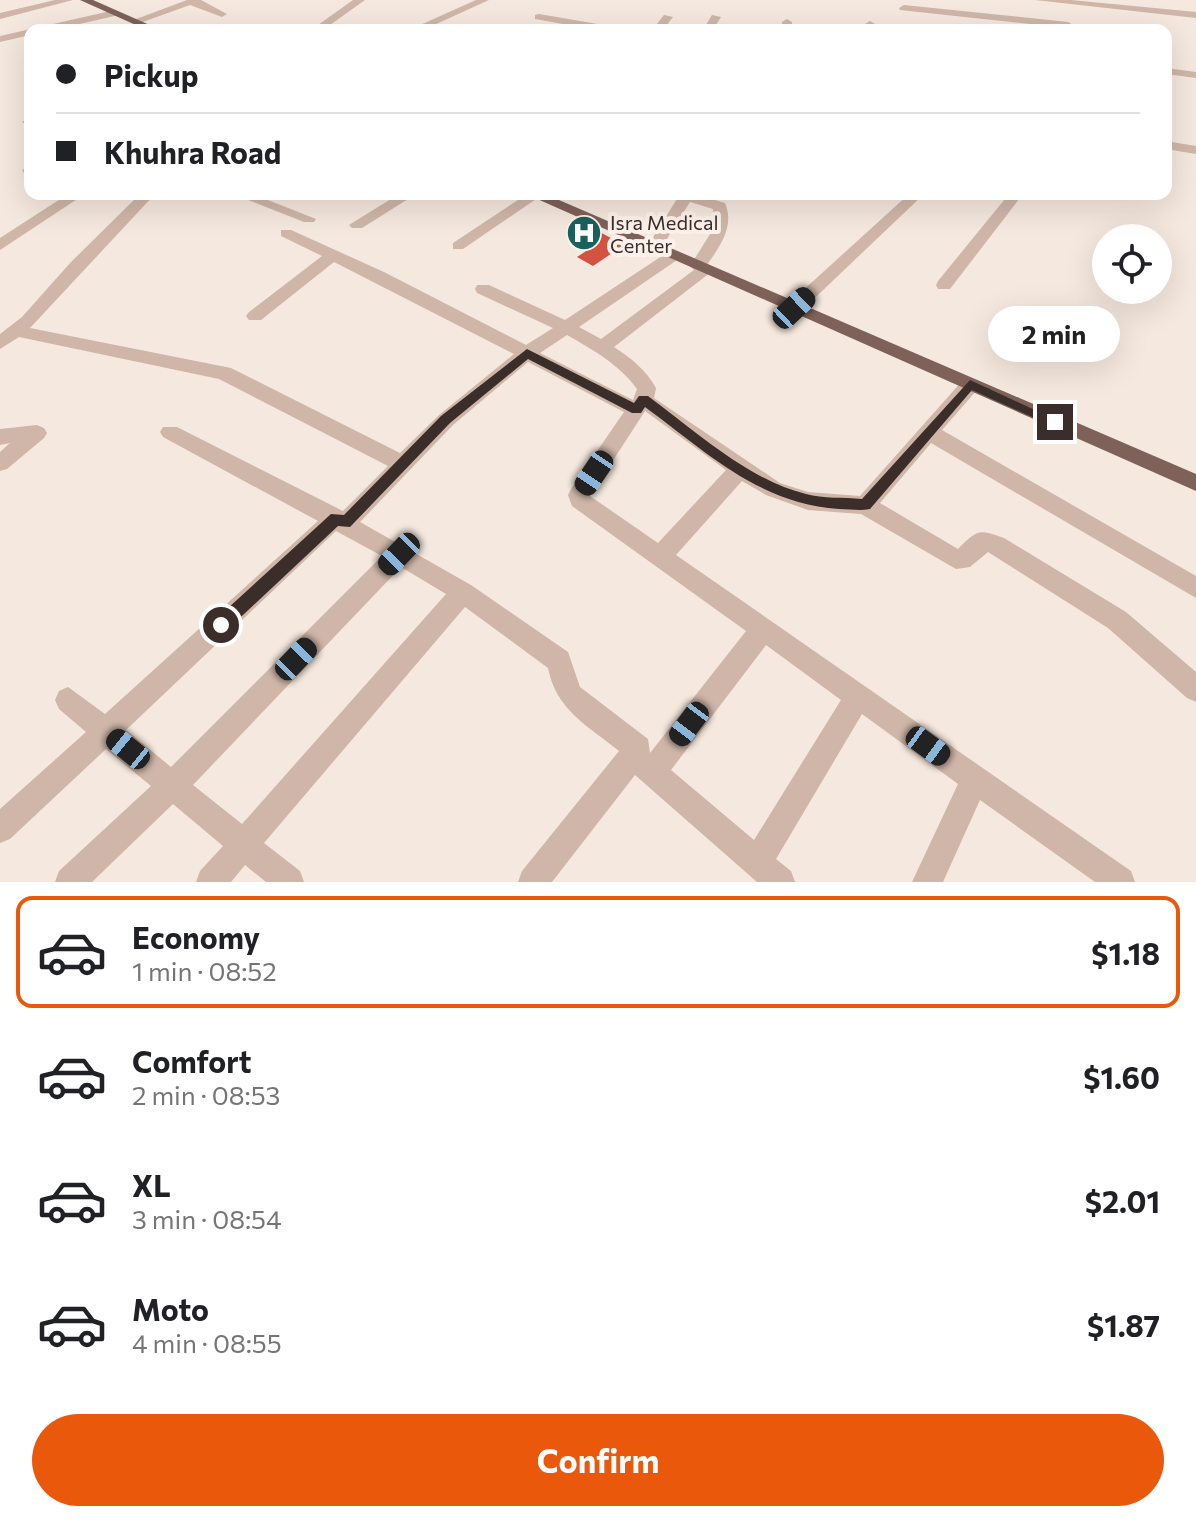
<!DOCTYPE html>
<html lang="en">
<head>
<meta charset="utf-8">
<style>
  :root { --surface:#fff; --page:#f6f6f6; --text:#202124; --muted:#757577; --line:#e0e0e0; --accent:#ea580c }
  body { margin:0; font-family:Commissioner,sans-serif; background:var(--page); color:var(--text); height:100vh; display:flex; flex-direction:column; font-size:30px; white-space:nowrap }
  * { box-sizing:border-box; margin:0 }
  p { font-size:26px; color:var(--muted) }
  .icon { flex:none; width:44px; height:44px; fill:none; stroke:currentColor; stroke-width:2; stroke-linecap:round; stroke-linejoin:round }
  .map { position:relative; height:882px; overflow:hidden }
  .drawer { display:flex; flex-direction:column; background:var(--surface); flex:1 }
  .drawer>* { flex:none }
  .banner { position:absolute; left:24px; top:24px; width:1148px; height:176px; border-radius:16px; box-shadow:0 8px 32px #0002; display:grid; align-content:center; height:176px; padding:0 32px; background:var(--surface) }
  .controls { position:absolute; left:1092px; top:224px; display:grid; gap:16px }
  .controls a { display:grid; place-items:center; width:80px; height:80px; border-radius:50%; background:var(--surface); box-shadow:0 8px 32px #0002; font-size:40px }
  .end { position:absolute; width:36px; height:36px; margin:-18px; border:10px solid #3b2d29; background:#fff; box-shadow:0 0 0 4px #fff }
  .from { border-radius:50% }
  .bubble { position:absolute; height:56px; border-radius:28px; background:var(--surface); box-shadow:0 8px 32px #0002; font-size:26px; font-weight:700; line-height:56px; text-align:center }
  .car { position:absolute; width:24px; height:48px; margin:-24px -12px; border-radius:10px; box-shadow:0 0 6px 2px #0007; background:linear-gradient(#222 24%,#8ab4d8 0 40%,#222 0 76%,#8ab4d8 0 86%,#222 0) }
  .banner b { display:flex; align-items:center; gap:28px; height:76px; font-size:30px }
  .banner b+b { border-top:2px solid var(--line) }
  .banner i { width:20px; height:20px; background:var(--text) }
  ul { padding:14px 0 0; list-style:none }
  li { display:flex; align-items:center; gap:24px; height:112px; margin:0 16px 12px; padding:0 16px; border:4px solid transparent; border-radius:16px }
  li div { flex:1 }
  li b { display:block; font-size:30px }
  li em { font-style:normal; font-weight:700 }
  li.on { border-color:var(--accent) }
  li>.icon { width:72px; height:72px; stroke-width:1.5 }
  .cta { display:flex; gap:16px; margin-top:auto; padding:16px 32px }
  .cta a { flex:1; height:92px; border-radius:48px; background:var(--accent); color:#fff; font-size:32px; font-weight:700; line-height:92px; text-align:center }
  .map>svg:first-child { display:block }
  .building { fill:#d2533f }
  .lines { fill:none; stroke-linecap:round; stroke-linejoin:round }
  .minor { fill:#cfb6a8; fill-rule:evenodd }
  .major { fill:#7e6158; fill-rule:evenodd }
  .route { fill:#3b2d29 }
  .labels { text-anchor:middle; dominant-baseline:central; stroke-width:8; stroke-linejoin:round; paint-order:stroke }
  .far-poi-label { font-size:20px; fill:#3b2d29; stroke:#fcf2eb; text-anchor:start }
</style>
</head>
<body>
<div class="map">
<svg width="1196" height="882" viewBox="0 0 1196 882">
  <rect width="100%" height="100%" fill="#f5e8de"/>
  <!-- building -->
  <path class="building" d="M594 229 624 245 593 266 577 257 600 242Z"/>
  <g class="lines">
    <!-- minor -->
    <g class="minor">
      <path d="M55 0H73L0 19V13Z"/>
      <path d="M187 0H201L227 14 222 17 190 5 140 23 131 21Z"/>
      <path d="M353 0H365L323 30H311Z"/>
      <path d="M476 0H489L423 30H409Z"/>
      <path d="M1035 0H1071L1196 12V18Z"/>
      <path d="M904 5 1068 22 1073 25 1068 28 900 10 899 8Z"/>
      <path d="M115 10 120 13 119 15 53 30H30V35L0 42V36Z"/>
      <path d="M539 14 615 27 620 30H597L535 19V15Z"/>
      <path d="M664 15 673 17 663 30H652Z"/>
      <path d="M712 15 721 17 713 30H703Z"/>
      <path d="M787 19 792 22V30H782V22Z"/>
      <path d="M870 21 875 24V30H865V24Z"/>
      <path d="M1166 68 1196 72V78L1166 74Z"/>
      <path d="M28 118 30 119V127L22 122Z"/>
      <path d="M1166 141 1196 146V154L1166 149Z"/>
      <path d="M29 166 30 174 24 173 22 170Z"/>
      <path d="M68 194H85L0 250V238Z"/>
      <path d="M140 194H155L30 328 231 368 400 453 439 415 514 354 334 262 261 320H249L246 316 249 312 322 256 281 236V230H291L384 272 526 345 553 328 477 293 475 289 477 285H489L565 320 668 252H680V258L579 327 601 339 694 270 690 266 712 231 713 209 690 202 660 250H650L647 247 680 194H695L725 203C735 226 720 246 707 265L713 269 711 272 614 347C631 358 646 370 656 388L654 398 780 483 808 492 860 496 963 380H977L979 385 977 390 942 430 1196 576V598L931 443 880 503 958 549C978 529 978 529 1004 538L1126 612 1196 672V702L1187 698 1108 628 988 552 970 567 956 569 861 514 808 510 766 495 742 481 676 555 1131 871 1135 882H1095L980 800 943 882H912L958 784 862 714 776 859 791 871 795 882H757L635 775 552 882H518L522 871 619 751C587 725 556 710 548 668L465 607 264 843 300 871 304 882H266L245 865 231 882H196L200 871 223 846 173 804 92 882H55L59 871 151 786 106 749 10 839 0 843V809L86 732 59 709 55 700 59 691 68 687 105 714 318 521 163 437 160 432 163 427H177L343 511 388 466 219 379 19 337 0 349V334L22 317 71 262ZM567 335C593 350 619 364 637 389L633 400 540 353ZM528 362 624 412 571 489 568 495 572 506 746 631 650 753 648 739 580 687 568 652 471 585 360 522 453 425ZM645 411 726 470 658 543 590 496ZM336 531 382 556 171 767 126 730ZM401 567 446 594 242 824 193 785ZM766 645 841 700 754 840 671 770Z"/>
      <path d="M233 194H253L316 219 314 222H304Z"/>
      <path d="M399 194H416L362 228H352L349 225Z"/>
      <path d="M527 194 542 195 463 249H453V243Z"/>
      <path d="M909 194H924L800 312H788L786 308 788 304Z"/>
      <path d="M1009 194H1023L950 289H938L936 285 938 281Z"/>
      <path d="M37 425 44 428 47 433 44 438 7 469 0 471V452L10 443 0 445V429Z"/>
    </g>
    <!-- major -->
    <g class="major">
      <path d="M80 0H93L161 30H147Z"/>
      <path d="M526 194H545L1196 474V491Z"/>
    </g>
  </g>
  <!-- route -->
  <path class="route" d="M527 349 634 403 639 396H648C694 430 750 481 806 494 823 499 844 497 862 499L970 380 1061 422 1055 426 1050 425 972 390 870 509C860 511 850 509 839 509 758 503 708 453 645 407L641 413H632L528 359 450 423 350 527 338 526 227 630H216V619L331 514 344 515 441 416Z"/>
  <!-- icons -->
  <defs>
    <g id="hospital-disc" transform="scale(1.8)"><circle r="9.5" fill="#19615e" stroke="#fcf2eb"/><path d="M-5-5h3v3.5h4V-5h3V5h-3V1.5h-4V5h-3Z" fill="#fff"/></g>
  </defs>
  <g fill-rule="evenodd">
    <use href="#hospital-disc" x="584" y="233"/>
  </g>
  <g class="labels">
    <!-- far-poi labels -->
    <g class="far-poi-label">
      <text x="610" y="222">Isra Medical<tspan x="610" dy="23">Center</tspan></text>
    </g>
  </g>
</svg>
<div class="controls">
<a><svg class="icon" aria-label="locate" viewBox="0 0 24 24"><circle cx="12" cy="12" r="6"/><path d="M12 2v4M12 18v4M2 12h4M18 12h4"/></svg></a>
</div>
<i class="end from" style="left:221px;top:625px"></i>
<i class="end" style="left:1055px;top:422px"></i>
<div class="bubble" style="left:988px;top:306px;width:132px">2 min</div>
<i class="car" style="left:794px;top:308px;rotate:47deg"></i>
<i class="car" style="left:594px;top:473px;rotate:214deg"></i>
<i class="car" style="left:399px;top:554px;rotate:224deg"></i>
<i class="car" style="left:296px;top:659px;rotate:44deg"></i>
<i class="car" style="left:689px;top:724px;rotate:217deg"></i>
<i class="car" style="left:928px;top:746px;rotate:126deg"></i>
<i class="car" style="left:128px;top:749px;rotate:309deg"></i>
<div class="banner">
<b><i class="from"></i>Pickup</b>
<b><i></i>Khuhra Road</b>
</div>
</div>
<section class="drawer">
<ul>
<li class="on"><svg class="icon" aria-label="car" viewBox="0 0 24 24"><path d="M5 17H2v-5l4-1 3-4h7l3 4 3 1v5h-3M9 17h6M6 11h13"/><circle cx="7" cy="17" r="2"/><circle cx="17" cy="17" r="2"/></svg><div><b>Economy</b><p>1 min · 08:52</p></div><em>$1.18</em></li>
<li><svg class="icon" aria-label="car" viewBox="0 0 24 24"><path d="M5 17H2v-5l4-1 3-4h7l3 4 3 1v5h-3M9 17h6M6 11h13"/><circle cx="7" cy="17" r="2"/><circle cx="17" cy="17" r="2"/></svg><div><b>Comfort</b><p>2 min · 08:53</p></div><em>$1.60</em></li>
<li><svg class="icon" aria-label="car" viewBox="0 0 24 24"><path d="M5 17H2v-5l4-1 3-4h7l3 4 3 1v5h-3M9 17h6M6 11h13"/><circle cx="7" cy="17" r="2"/><circle cx="17" cy="17" r="2"/></svg><div><b>XL</b><p>3 min · 08:54</p></div><em>$2.01</em></li>
<li><svg class="icon" aria-label="car" viewBox="0 0 24 24"><path d="M5 17H2v-5l4-1 3-4h7l3 4 3 1v5h-3M9 17h6M6 11h13"/><circle cx="7" cy="17" r="2"/><circle cx="17" cy="17" r="2"/></svg><div><b>Moto</b><p>4 min · 08:55</p></div><em>$1.87</em></li>
</ul>
<div class="cta"><a>Confirm</a></div>
</section>
</body>
</html>
